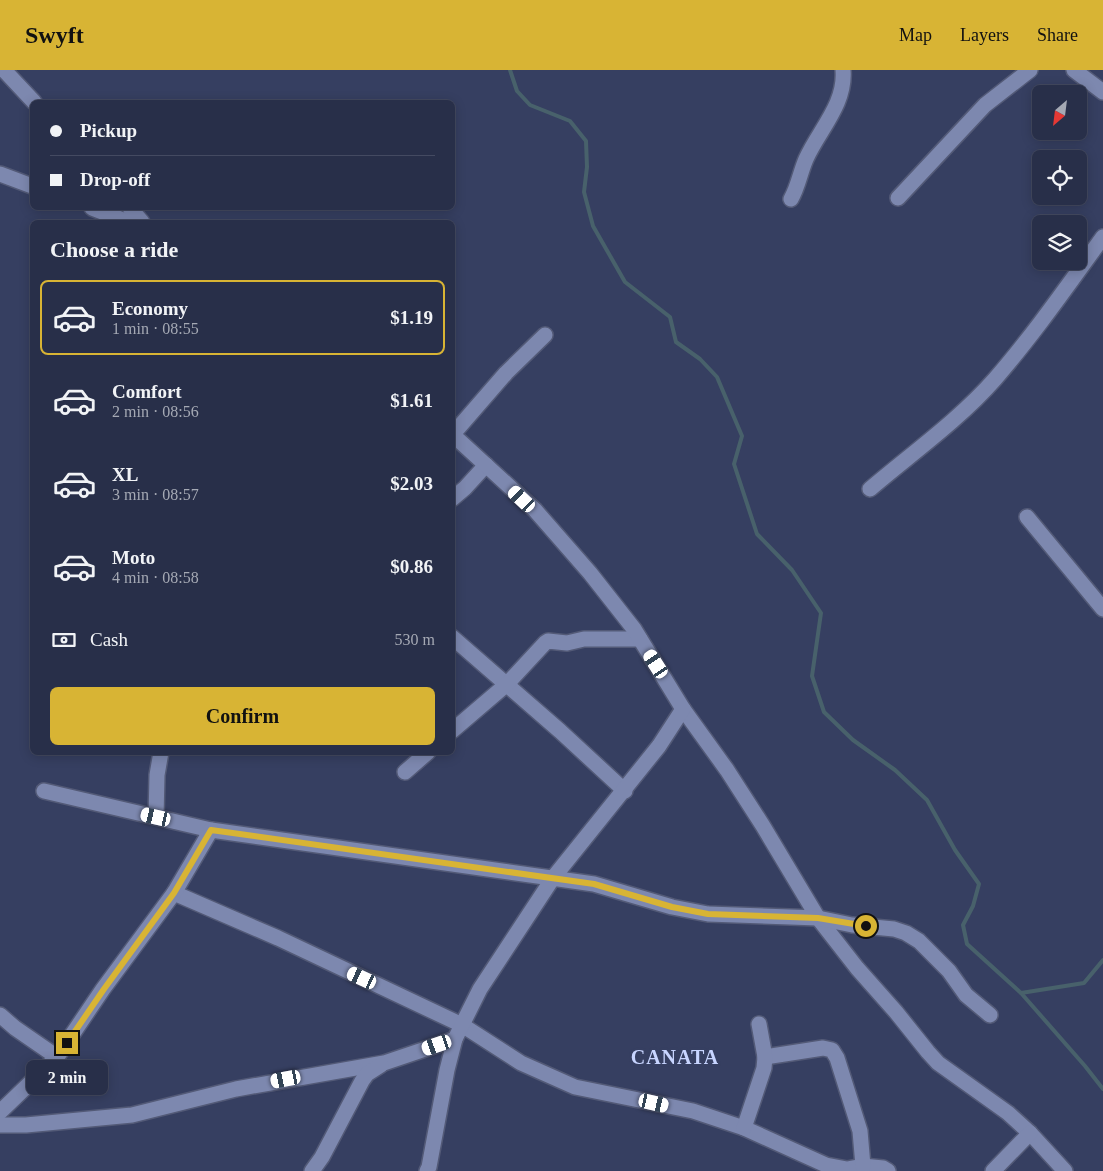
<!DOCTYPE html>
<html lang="en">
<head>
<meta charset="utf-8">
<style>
  :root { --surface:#282f49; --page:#303750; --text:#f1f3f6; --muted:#a5a9b4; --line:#444a61; --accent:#d8b434 }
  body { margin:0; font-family:Georgia,serif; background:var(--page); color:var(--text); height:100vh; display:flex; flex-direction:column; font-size:19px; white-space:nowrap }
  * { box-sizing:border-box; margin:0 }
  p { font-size:16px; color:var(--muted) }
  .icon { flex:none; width:28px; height:28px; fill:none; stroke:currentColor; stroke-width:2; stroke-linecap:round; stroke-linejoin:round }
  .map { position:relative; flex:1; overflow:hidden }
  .details { position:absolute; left:30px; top:150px; width:425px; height:535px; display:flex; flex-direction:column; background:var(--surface); border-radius:8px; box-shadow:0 2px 12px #0003,0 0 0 1px var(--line) }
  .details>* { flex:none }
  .banner { position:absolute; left:30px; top:30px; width:425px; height:110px; border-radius:8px; box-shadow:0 2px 12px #0003,0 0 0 1px var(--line); display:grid; align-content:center; height:110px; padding:0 20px; background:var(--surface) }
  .needle { width:32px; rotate:208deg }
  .controls { position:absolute; left:1032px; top:15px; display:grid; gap:10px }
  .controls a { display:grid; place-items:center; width:55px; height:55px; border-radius:8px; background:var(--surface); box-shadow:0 2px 12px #0003,0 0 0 1px var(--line); font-size:25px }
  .end { position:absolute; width:22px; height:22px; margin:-11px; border:6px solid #d8b434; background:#111; box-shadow:0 0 0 2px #111 }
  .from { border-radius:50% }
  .bubble { position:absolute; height:35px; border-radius:8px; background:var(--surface); box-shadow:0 2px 12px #0003,0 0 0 1px var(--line); font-size:16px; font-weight:700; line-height:35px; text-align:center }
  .car { position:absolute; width:15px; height:30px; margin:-15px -8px; border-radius:6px; box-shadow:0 0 4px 1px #0007; background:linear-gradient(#fff 24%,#345 0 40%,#fff 0 76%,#345 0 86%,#fff 0) }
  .banner b { display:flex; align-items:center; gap:18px; height:48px; font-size:19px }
  .banner b+b { border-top:1px solid var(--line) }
  .banner i { width:12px; height:12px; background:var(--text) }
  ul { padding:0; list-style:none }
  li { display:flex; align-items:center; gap:15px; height:75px; margin:0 10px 8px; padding:0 10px; border:2px solid transparent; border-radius:8px }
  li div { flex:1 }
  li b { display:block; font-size:19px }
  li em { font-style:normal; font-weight:700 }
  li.selected { border-color:var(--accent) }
  li>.icon { width:45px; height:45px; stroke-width:1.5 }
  h2 { padding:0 20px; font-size:22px; line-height:60px }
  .pay { display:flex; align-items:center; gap:12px; height:55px; padding:0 20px; font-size:19px }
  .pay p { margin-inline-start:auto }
  .button { display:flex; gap:10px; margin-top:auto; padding:10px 20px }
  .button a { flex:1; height:58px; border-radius:8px; background:var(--accent); color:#111; font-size:20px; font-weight:700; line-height:58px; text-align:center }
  header { display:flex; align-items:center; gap:30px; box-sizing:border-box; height:70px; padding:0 25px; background:var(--accent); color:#111 }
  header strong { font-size:24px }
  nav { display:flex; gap:28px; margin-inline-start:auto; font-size:18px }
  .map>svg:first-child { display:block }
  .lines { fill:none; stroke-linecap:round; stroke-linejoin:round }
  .stream { stroke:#48616b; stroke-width:4 }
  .minor-casing { stroke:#535a77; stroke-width:18 }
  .minor { stroke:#7d88af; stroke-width:15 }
  .route { stroke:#d8b434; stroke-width:6 }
  .labels { text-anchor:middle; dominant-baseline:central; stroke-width:5; stroke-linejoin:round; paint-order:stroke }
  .district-label { font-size:20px; font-weight:bold; letter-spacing:1px; fill:#c8d5ff; stroke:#363f61 }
</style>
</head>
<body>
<header>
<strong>Swyft</strong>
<nav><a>Map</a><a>Layers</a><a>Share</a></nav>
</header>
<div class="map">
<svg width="1103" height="1101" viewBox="0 0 1103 1101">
  <rect width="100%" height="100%" fill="#363f61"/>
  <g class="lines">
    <!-- stream -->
    <g class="stream">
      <path d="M510 0 517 21 530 35 570 51 586 71 587 97 584 122 593 156 625 212 670 247 676 272 700 289 717 307 742 366 734 394 757 464 792 500 821 543 812 606 824 642 853 670 895 700 927 730 955 780 979 814 973 836 963 855 967 874 1021 923 1085 996 1103 1019"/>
      <path d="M1021 923 1084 913 1103 890"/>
    </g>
    <!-- minor casing -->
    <g class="minor-casing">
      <g id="minor">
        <path d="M4 0 34 32"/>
        <path d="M1074 0 1103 22"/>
        <path d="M0 104 32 116"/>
        <path d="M898 128 985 35 1030 0"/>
        <path d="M791 129C798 117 800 103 806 89 819 60 846 34 843 0"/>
        <path d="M92 138 128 152"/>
        <path d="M130 138 142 152"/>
        <path d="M453 364 506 303 545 265"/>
        <path d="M870 419C911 384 959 350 995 309 1034 264 1068 215 1103 167"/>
        <path d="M452 429 465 418 486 395"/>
        <path d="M1027 447 1103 539"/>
        <path d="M452 567 560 661 625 721"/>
        <path d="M683 639 727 700 763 756 818 848 857 898 896 942 928 982 938 993 1008 1043 1030 1063 1065 1101"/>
        <path d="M452 661 507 614 545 573 548 571 567 573 584 569H640"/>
        <path d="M405 702 428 682"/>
        <path d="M44 721 211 760 594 814 672 837 708 844 818 848 852 855 894 859 906 863 919 871 949 901 966 925 990 945"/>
        <path d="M156 747 157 705 161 682"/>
        <path d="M174 823 278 868 462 955 521 993 575 1017 693 1041 744 1058 826 1095 847 1099 863 1096 883 1098 888 1101"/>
        <path d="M0 945 15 958 57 987"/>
        <path d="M765 987 823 978 832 980 837 988 860 1061 863 1096"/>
        <path d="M0 1042 57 987 103 919 174 823 211 760"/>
        <path d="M0 1055H26L132 1045 236 1019 384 993 455 969"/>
        <path d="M744 1058 764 998 765 987 759 954"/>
        <path d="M312 1101 322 1087 362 1011 367 1004 381 995"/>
        <path d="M427 1101 429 1097 447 1000 455 969 480 919 553 808 659 676 683 639 634 559 590 503 535 440 452 364"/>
        <path d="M993 1101 1030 1063"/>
      </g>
    </g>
    <!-- minor -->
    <use href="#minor" class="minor"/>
  </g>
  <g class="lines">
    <!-- route -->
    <path class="route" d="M67 973 104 919 174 823 211 760 594 814 672 837 708 844 818 848 866 856"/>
  </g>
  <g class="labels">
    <!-- district labels -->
    <g class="district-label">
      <text x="675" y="987">CANATA</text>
    </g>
  </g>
</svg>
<div class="controls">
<a><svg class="needle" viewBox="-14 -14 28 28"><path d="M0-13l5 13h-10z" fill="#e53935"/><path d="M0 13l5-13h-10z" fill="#a5a9b4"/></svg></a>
<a><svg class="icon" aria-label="locate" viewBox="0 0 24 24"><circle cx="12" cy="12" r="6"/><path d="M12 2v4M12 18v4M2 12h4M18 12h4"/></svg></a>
<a><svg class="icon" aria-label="layers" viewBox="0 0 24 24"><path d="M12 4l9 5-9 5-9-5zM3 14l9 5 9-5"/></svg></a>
</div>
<i class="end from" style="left:866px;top:856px"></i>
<i class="end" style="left:67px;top:973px"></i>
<div class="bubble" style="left:26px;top:990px;width:82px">2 min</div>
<i class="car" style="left:522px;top:429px;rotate:313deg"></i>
<i class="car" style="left:656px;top:594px;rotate:327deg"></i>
<i class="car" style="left:156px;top:747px;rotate:283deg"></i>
<i class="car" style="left:362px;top:908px;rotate:295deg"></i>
<i class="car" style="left:437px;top:975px;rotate:251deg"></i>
<i class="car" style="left:286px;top:1009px;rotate:259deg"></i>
<i class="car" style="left:654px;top:1033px;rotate:103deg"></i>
<div class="banner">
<b><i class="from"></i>Pickup</b>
<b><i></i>Drop-off</b>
</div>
<section class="details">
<h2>Choose a ride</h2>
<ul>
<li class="selected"><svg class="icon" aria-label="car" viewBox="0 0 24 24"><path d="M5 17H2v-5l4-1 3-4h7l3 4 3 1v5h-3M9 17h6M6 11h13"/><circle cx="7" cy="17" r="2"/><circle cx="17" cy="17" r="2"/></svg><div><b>Economy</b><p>1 min · 08:55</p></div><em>$1.19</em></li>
<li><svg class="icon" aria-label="car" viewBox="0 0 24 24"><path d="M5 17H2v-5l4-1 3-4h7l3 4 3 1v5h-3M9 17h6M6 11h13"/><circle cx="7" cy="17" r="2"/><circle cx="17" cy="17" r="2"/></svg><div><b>Comfort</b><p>2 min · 08:56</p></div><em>$1.61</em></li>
<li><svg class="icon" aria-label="car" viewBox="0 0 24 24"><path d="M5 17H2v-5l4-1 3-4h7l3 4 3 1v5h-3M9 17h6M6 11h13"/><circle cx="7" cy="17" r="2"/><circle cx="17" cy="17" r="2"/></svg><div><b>XL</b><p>3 min · 08:57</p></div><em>$2.03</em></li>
<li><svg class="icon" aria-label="car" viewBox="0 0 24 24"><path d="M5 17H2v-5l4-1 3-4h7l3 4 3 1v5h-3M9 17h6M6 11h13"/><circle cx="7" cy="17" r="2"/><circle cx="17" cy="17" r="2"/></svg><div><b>Moto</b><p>4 min · 08:58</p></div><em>$0.86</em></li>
</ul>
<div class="pay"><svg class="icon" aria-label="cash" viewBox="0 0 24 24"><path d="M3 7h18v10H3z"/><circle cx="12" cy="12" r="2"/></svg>Cash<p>530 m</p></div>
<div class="button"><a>Confirm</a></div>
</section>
</div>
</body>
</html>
